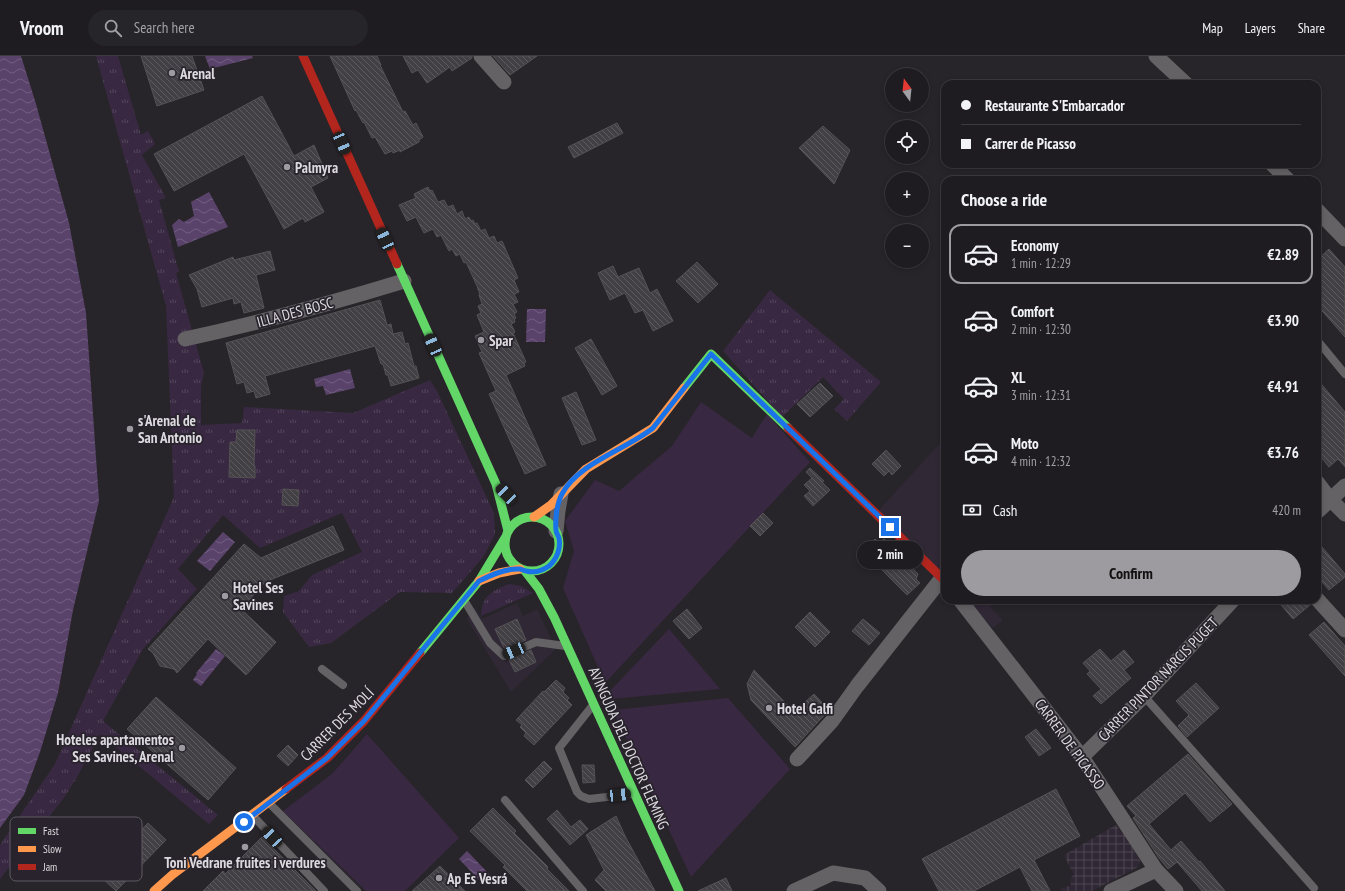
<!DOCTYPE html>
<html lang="en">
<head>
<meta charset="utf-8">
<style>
  :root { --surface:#1e1c20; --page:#262529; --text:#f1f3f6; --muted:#a1a1a5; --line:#3c3a3e; --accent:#9e9ba0 }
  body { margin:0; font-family:"PT Sans Narrow",sans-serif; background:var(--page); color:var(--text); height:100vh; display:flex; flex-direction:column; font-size:15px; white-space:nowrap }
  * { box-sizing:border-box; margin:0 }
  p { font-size:13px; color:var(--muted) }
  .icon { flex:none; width:22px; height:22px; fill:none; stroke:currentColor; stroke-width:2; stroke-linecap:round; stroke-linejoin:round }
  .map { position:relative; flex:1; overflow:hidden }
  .side { position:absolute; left:941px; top:120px; width:380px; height:428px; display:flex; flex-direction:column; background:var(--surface); border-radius:12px; box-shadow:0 2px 6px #0003,0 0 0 1px var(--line) }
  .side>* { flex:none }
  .guide { position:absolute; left:941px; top:24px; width:380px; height:88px; border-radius:12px; box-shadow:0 2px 6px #0003,0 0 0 1px var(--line); display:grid; align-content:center; height:88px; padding:0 20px; background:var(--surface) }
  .needle { width:26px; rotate:345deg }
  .fabs { position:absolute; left:885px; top:12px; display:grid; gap:8px }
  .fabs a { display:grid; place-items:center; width:44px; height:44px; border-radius:50%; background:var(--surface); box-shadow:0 2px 6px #0003,0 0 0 1px var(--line); font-size:20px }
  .end { position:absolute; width:18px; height:18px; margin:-9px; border:5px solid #1a73e8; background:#fff; box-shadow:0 0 0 2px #fff }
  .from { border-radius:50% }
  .bubble { position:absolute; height:28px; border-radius:14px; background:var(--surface); box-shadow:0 2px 6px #0003,0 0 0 1px var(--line); font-size:13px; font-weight:700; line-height:28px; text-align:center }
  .car { position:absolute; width:12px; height:24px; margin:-12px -6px; border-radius:5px; box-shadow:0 0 3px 1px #0007; background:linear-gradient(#222 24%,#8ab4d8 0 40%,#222 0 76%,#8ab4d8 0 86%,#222 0) }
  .guide b { display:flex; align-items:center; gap:14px; height:38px; font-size:15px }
  .guide b+b { border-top:1px solid var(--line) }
  .guide i { width:10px; height:10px; background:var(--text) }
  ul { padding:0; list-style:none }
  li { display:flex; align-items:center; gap:12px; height:60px; margin:0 8px 6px; padding:0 12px; border:2px solid transparent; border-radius:12px }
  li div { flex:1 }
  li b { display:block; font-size:15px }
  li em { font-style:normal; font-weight:700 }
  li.current { border-color:var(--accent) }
  li>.icon { width:36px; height:36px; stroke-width:1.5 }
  h2 { padding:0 20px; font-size:18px; line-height:48px }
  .pay { display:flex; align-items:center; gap:10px; height:44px; padding:0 20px; font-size:15px }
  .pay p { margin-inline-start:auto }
  .action { display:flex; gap:8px; margin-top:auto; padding:8px 20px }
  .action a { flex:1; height:46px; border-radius:24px; background:var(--accent); color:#111; font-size:16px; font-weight:700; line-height:46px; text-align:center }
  header { display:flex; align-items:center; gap:24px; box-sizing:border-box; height:56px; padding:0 20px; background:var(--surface); border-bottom:1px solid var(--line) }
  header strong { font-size:19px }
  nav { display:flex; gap:22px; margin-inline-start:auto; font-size:14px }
  .search { width:280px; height:36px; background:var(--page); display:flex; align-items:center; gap:10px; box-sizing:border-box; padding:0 14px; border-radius:22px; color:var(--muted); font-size:15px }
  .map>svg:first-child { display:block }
  .built { fill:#302835 }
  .industrial { fill:url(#industrial-grid) }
  .green { fill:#382841 }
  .park { fill:url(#park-tufts) }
  .water { fill:url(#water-waves) }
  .building { fill:url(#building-back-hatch); stroke:#545255 }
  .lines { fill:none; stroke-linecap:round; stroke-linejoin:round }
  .lane { stroke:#646264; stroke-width:8 }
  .street { stroke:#646264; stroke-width:15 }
  .fast { stroke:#63d668; stroke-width:9 }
  .slow { stroke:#ff974d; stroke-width:9 }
  .jam { stroke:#b3261e; stroke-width:9 }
  .route { stroke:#1a73e8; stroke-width:5 }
  .poi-dot { fill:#9e9ba0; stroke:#28232c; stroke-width:1.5 }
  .labels { text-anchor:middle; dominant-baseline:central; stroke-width:3.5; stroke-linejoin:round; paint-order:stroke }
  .poi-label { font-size:15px; font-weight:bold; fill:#dddadf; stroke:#28232c; text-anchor:start }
  .street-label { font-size:15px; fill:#dddadf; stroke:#28232c }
  .key { fill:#28232c; stroke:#5e5a62; stroke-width:1 }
  .key-label { font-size:11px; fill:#dddadf }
</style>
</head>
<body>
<header>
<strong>Vroom</strong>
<div class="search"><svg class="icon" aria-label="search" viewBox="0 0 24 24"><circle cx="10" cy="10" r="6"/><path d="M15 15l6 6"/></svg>Search here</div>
<nav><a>Map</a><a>Layers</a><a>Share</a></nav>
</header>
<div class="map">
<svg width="1345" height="835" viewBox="0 0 1345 835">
  <defs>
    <pattern id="industrial-grid" width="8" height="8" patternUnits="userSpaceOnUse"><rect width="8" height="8" fill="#302835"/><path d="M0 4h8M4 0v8" fill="none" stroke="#4e4752"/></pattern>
    <pattern id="park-tufts" width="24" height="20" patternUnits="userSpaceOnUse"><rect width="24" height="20" fill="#382841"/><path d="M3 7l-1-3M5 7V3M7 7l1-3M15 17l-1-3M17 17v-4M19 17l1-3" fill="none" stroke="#54475c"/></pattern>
    <pattern id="water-waves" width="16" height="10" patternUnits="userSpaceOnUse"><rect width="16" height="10" fill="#5a436b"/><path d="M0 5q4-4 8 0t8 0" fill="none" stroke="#715e80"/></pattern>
    <pattern id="building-back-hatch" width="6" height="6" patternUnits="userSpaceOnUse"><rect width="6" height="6" fill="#434045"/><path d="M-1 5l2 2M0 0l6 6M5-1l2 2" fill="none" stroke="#5e5b5f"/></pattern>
  </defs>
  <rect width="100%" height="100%" fill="#28252a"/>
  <!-- built -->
  <g class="built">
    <path d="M945 382V523L878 455Z"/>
    <path d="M966 544H997L990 551 1003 564 993 572Z"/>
    <path d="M517 547 523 560 537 553 556 593 511 636 467 563 475 551 482 563Z"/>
  </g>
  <!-- industrial -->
  <path class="industrial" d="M1116 769 1121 776 1123 774 1140 805 1138 811 1092 835H1062L1061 833 1071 829 1070 822 1074 819 1064 799Z"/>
  <!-- green -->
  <g class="green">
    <path d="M701 346 752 382 767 358 810 406 605 627 563 532 574 495 565 465 595 424 619 435 672 390Z"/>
    <path d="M669 573 720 633 610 643 608 637Z"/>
    <path d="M728 642 790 713 691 821 613 654Z"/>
    <path d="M367 678 459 782 405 835H366L283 755 332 718Z"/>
  </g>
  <!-- park -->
  <g class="park">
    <path d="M96 0H118L141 79 148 75 155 88 142 99 166 142 159 144 179 216 176 217 204 317 201 330V369L242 367 244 351 353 357 430 324 437 335 494 457 495 478 484 500 452 537 400 536 331 587 309 591 283 556 284 540 299 535 312 519 362 496 342 457 260 492 223 459 178 513 197 533 143 593 103 665 218 759 209 768 100 678 76 723 63 743 0 823V789L55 708 174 441 166 250Z"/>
    <path d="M770 234 881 326 847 365 834 353 844 343 823 321 782 361 723 295Z"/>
    <path d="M509 528 521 530 533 537 481 560C482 540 491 535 509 528Z"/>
  </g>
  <!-- water -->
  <g class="water">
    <path d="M0 0H21L36 48 69 167 86 257 99 445 73 554 58 637 40 696 24 739 0 772Z"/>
    <path d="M205 0H252L253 2 210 13Z"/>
    <path d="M209 136 228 171 178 191 172 169 179 163 184 166 194 160 191 146Z"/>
    <path d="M527 253H546L545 286H526Z"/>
    <path d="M350 313 355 332 326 339 323 330 316 331 314 323Z"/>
    <path d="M223 476 235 486 210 515 197 505Z"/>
    <path d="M216 593 225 600 201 630 193 624 197 618 196 617Z"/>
    <path d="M467 795 490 819 482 827 459 803Z"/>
  </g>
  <!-- building -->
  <g class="building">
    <path d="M141 0H192L204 34 157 50Z"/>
    <path d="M330 0H377L381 9H380L403 56 405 55 413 69 416 67 423 81 419 84V86L400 96V94L393 97 392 95 385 98 375 81 372 82 364 66 363 67 356 54 355 55Z"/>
    <path d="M403 0H472V2L452 15 450 11 427 27 418 14 412 17Z"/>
    <path d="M493 0H537L510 19Z"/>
    <path d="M262 40 294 100 314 89 328 122 311 131 324 156 305 166 303 162 284 173 244 98 174 135 154 98Z"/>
    <path d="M617 67 623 77 574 102 568 91Z"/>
    <path d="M823 70 850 94 834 128 799 92Z"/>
    <path d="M428 131 430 135 432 134 438 146 444 144 448 151 453 149 457 158 462 155 465 163 469 161 471 165 473 164 475 168 477 167 481 175 485 173 489 182 494 180 497 187 502 185 518 222 514 224 519 236 514 238 518 246 513 248 517 256 514 258 516 262 514 263 515 266 511 268 515 276 513 277 526 306 524 307 525 310 506 319 546 409 525 418 489 338 496 335 479 297 482 296 475 280 484 276 477 259 481 257 478 250 482 248 479 239H480L477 230 466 206 464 207 460 198 456 200 452 193 449 195 441 179 437 181 433 173 424 177 416 161 407 165 399 149 416 142 414 138Z"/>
    <path d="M1329 193 1345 211V281L1317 249V204Z"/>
    <path d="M270 195 275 214 256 219 264 252 244 257 241 246 234 248 233 242 202 251 197 233 189 219 233 201 234 204Z"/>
    <path d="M697 206 718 228 698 247 676 225Z"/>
    <path d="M613 210 618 221 639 212 650 237 657 233 673 265 653 275 643 254 635 257 625 237 610 244 598 217Z"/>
    <path d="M380 244 387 269 391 268 393 278 402 276 405 288 408 287 414 310H416L419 322 391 330 388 319H386L383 308H381L375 290 265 320 270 338 256 342 254 335 247 337 244 326 237 328 226 287Z"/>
    <path d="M591 283 617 330 602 339 575 292Z"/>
    <path d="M1317 323 1345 356V411L1338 403 1329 411 1317 396Z"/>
    <path d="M820 327 833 340 810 361 797 348Z"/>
    <path d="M576 336 596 384 582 389 562 342Z"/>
    <path d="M237 374H255L254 410H255V422L229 421 230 386H236Z"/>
    <path d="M886 394 901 410 892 419 889 415 884 420 872 408Z"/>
    <path d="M810 412 824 425 822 426 830 434 813 450 804 440 810 435 804 429 812 422 806 416Z"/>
    <path d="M283 433 299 434 298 450 282 449Z"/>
    <path d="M763 457 773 467 760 480 750 470Z"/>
    <path d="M333 470 344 494 265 526 241 553 276 586 246 619 208 583 177 617 174 613 160 610 153 597 148 593 244 488 261 502Z"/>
    <path d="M875 483 880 487 884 483 918 518 916 523 920 527 907 539 863 495Z"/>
    <path d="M1317 485 1345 518V521L1329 534 1317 520Z"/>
    <path d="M1277 544H1308L1310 549 1293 563Z"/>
    <path d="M687 553 702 572 689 583 673 565Z"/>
    <path d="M810 556 830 576 815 591 795 571Z"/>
    <path d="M517 563 526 584 505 594 495 573Z"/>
    <path d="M863 563 880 577 869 589 852 575Z"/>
    <path d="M1324 566 1345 590V620L1309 579Z"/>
    <path d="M1100 593 1111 605 1124 594 1134 606 1124 614 1131 622 1101 648 1093 640 1101 633 1087 618 1090 615 1083 607Z"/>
    <path d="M531 594 536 606 515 616 509 604Z"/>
    <path d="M754 614 794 656 814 638 829 654 795 691 751 644 747 628Z"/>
    <path d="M556 624 565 632 563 636 569 642 567 644 572 649 534 689 524 680 526 677 520 671 522 669 516 664 543 635 544 636Z"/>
    <path d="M1196 627 1219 652 1187 681 1178 670 1189 659 1176 645Z"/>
    <path d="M156 641 236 712 208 744 127 673Z"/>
    <path d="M1036 673 1051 692 1039 700 1025 681Z"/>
    <path d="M288 689 298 699 288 710 277 700Z"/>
    <path d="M1188 698 1232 748 1210 766 1185 737 1149 768 1171 794 1181 785 1199 806 1200 805 1225 835H1202L1177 806 1168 813 1159 802 1133 762 1136 760 1127 750Z"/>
    <path d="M544 705 552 713 533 732 525 724Z"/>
    <path d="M582 709H594L595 726 583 727Z"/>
    <path d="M1056 733 1080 780 1034 804 1050 835H1032L1020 811 974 835H939L922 803Z"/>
    <path d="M493 752 516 775 514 777 548 811 547 813 569 835H527L503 811 505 809 470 775Z"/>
    <path d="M557 754 571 771 580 764 588 773 570 789 547 763Z"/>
    <path d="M616 760 625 780 655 835H606L595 824 604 814 586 779Z"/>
    <path d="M148 767 166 784 116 835 98 818Z"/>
    <path d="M262 781 316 835H203L223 815 225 818Z"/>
    <path d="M440 810 465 835H412Z"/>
    <path d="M726 822 732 835H698Z"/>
  </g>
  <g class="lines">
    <!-- lane -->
    <g class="lane">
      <path d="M1317 284 1345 318"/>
      <path d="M464 544 490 587 504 600 536 586 565 590"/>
      <path d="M322 613 343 629"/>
      <path d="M1144 640 1314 832"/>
      <path d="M593 649 559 692 577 736 581 740 589 743 633 738"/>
      <path d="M505 744 583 835"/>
      <path d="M269 747 357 835"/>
      <path d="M253 760 324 835"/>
    </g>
    <!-- street -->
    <g class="street">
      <path d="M481 0 504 26"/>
      <path d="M1156 0 1186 28"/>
      <path d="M1272 108 1288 124"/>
      <path d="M1317 154 1345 183"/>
      <path d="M185 283C259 267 332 247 404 225"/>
      <path d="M1317 426 1330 443 1345 458"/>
      <path d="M1317 456 1345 430"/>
      <path d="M556 475 558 455 561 438"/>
      <path d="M1317 543 1345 574"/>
      <path d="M960 544 1082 701 1156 814 1176 835"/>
      <path d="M1082 701 1144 640 1233 544"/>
      <path d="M797 703 832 665 857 630 942 522"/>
      <path d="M794 835 833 817 865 822 879 835"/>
      <path d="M1111 835 1156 814"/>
    </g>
    <!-- fast -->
    <g class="fast">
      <path d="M397 208 496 428 508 475"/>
      <path d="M684 332 711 298 788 372"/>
      <circle cx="532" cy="488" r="27"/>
      <path d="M525 515 539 533 554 561 679 835"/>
      <path d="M420 597 479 525 505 482"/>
    </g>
    <!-- slow -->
    <g class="slow">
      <path d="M534 461 551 449 586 413 653 372 684 332"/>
      <path d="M479 525 499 517 520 513"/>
      <path d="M154 835 172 819 286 733"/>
    </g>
    <!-- jam -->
    <g class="jam">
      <path d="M303 0 397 208"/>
      <path d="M788 372 945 525"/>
      <path d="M286 733 327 702 364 665 420 597"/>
    </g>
  </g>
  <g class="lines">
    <!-- route -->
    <path class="route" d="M244 766 327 702 364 665 479 525C491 519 506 512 520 513 521 513 524 515 526 515 534 517 542 515 549 510 557 503 561 492 559 482 558 479 556 477 556 474 555 463 557 447 562 438 578 407 627 393 653 372L711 298 890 471"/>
  </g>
  <!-- markers -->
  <g class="poi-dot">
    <circle cx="172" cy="17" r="4"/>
    <circle cx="287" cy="111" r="4"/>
    <circle cx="481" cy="284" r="4"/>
    <circle cx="130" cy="373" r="4"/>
    <circle cx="225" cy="540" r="4"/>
    <circle cx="769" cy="652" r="4"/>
    <circle cx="182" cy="692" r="4"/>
    <circle cx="245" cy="791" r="4"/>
    <circle cx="439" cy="822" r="4"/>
  </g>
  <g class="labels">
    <!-- poi labels -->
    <g class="poi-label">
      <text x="180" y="17">Arenal</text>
      <text x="295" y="111">Palmyra</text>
      <text x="489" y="284">Spar</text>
      <text x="138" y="364">s'Arenal de<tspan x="138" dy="17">San Antonio</tspan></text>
      <text x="233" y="531">Hotel Ses<tspan x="233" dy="17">Savines</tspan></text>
      <text x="777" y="652">Hotel Galfi</text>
      <text x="174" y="683" text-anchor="end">Hoteles apartamentos<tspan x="174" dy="17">Ses Savines, Arenal</tspan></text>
      <text x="245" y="806" text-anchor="middle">Toni Vedrane fruites i verdures</text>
      <text x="447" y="822">Ap Es Vesrá</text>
    </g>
    <!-- street labels -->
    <g class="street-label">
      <text transform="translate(295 256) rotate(-15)">ILLA DES BOSC</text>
      <text transform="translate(1158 623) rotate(-46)">CARRER PINTOR NARCIS PUGET</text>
      <text transform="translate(337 668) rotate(-45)">CARRER DES MOLÍ</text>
      <text transform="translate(1070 688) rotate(54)">CARRER DE PICASSO</text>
      <text transform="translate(629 692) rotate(66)">AVINGUDA DEL DOCTOR FLEMING</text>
    </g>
  </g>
  <!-- legend -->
  <rect x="10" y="761" width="132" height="64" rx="6" class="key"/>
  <rect x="18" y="772" width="18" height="6" fill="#63d668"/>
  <rect x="18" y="790" width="18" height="6" fill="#ff974d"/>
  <rect x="18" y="808" width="18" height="6" fill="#b3261e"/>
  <g class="key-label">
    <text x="43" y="779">Fast</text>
    <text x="43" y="797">Slow</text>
    <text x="43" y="815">Jam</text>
  </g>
</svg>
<div class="fabs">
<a><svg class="needle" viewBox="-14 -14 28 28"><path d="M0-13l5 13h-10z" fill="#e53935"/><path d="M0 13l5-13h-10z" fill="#a1a1a5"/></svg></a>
<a><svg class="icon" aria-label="locate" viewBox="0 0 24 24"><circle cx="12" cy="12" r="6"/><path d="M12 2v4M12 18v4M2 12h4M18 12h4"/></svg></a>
<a>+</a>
<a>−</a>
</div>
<i class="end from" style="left:244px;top:766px"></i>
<i class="end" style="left:890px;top:471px"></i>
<div class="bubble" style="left:857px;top:485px;width:66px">2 min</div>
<i class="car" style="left:342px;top:87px;rotate:156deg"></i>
<i class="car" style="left:385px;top:183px;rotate:335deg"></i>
<i class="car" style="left:433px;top:289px;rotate:336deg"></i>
<i class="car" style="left:506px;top:438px;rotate:316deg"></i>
<i class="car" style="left:514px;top:595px;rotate:247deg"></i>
<i class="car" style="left:619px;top:739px;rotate:84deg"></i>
<i class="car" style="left:272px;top:781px;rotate:317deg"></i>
<div class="guide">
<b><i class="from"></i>Restaurante S'Embarcador</b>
<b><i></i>Carrer de Picasso</b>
</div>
<section class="side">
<h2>Choose a ride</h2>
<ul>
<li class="current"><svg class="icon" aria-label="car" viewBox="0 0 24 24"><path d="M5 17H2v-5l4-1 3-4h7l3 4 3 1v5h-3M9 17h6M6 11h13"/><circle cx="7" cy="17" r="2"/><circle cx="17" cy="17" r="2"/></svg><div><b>Economy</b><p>1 min · 12:29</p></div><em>€2.89</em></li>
<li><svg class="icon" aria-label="car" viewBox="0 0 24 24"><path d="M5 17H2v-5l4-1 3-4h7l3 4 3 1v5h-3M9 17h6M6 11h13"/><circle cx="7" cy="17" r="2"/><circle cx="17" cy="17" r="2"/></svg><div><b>Comfort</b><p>2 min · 12:30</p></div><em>€3.90</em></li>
<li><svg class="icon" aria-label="car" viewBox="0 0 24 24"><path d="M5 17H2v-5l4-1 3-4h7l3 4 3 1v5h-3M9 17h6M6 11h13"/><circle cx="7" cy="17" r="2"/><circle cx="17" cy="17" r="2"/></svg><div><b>XL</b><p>3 min · 12:31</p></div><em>€4.91</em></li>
<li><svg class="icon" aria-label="car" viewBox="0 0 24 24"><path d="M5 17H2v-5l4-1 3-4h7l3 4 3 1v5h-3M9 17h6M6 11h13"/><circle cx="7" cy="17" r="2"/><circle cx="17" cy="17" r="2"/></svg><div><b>Moto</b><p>4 min · 12:32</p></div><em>€3.76</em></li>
</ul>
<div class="pay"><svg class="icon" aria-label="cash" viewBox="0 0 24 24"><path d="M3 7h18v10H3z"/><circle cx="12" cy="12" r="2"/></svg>Cash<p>420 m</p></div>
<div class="action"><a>Confirm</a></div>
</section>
</div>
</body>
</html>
